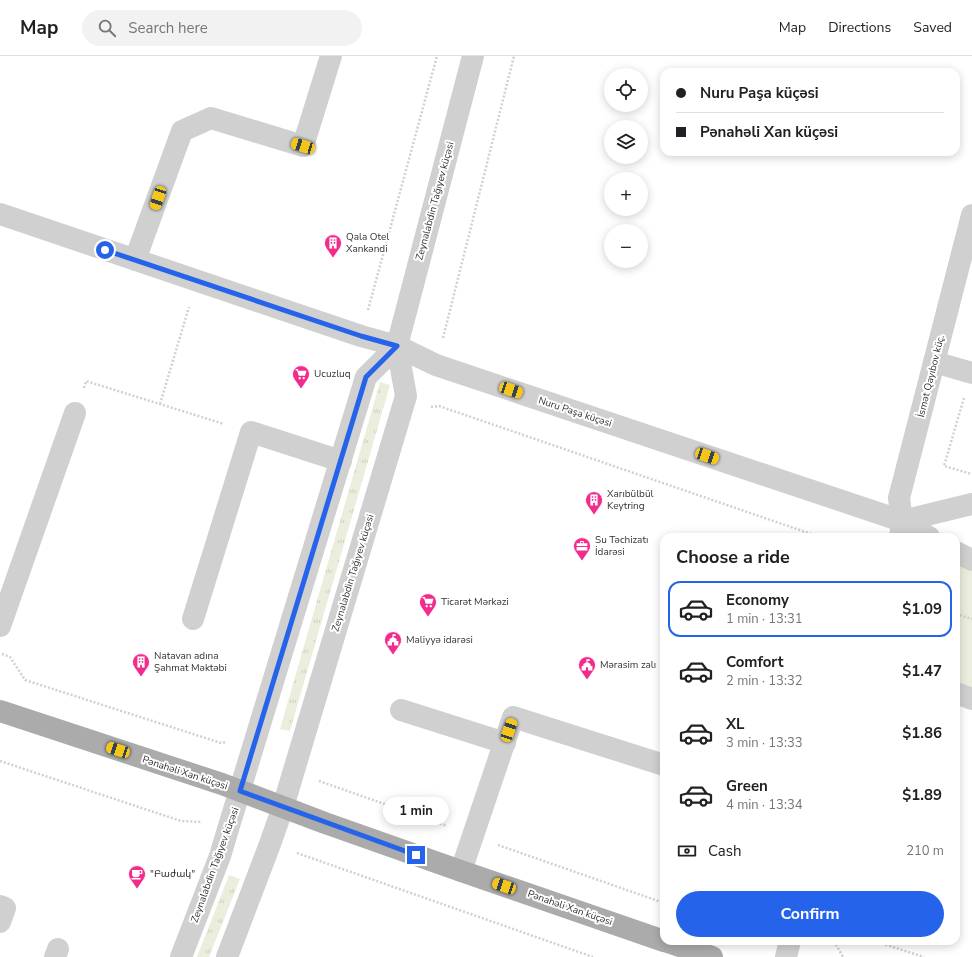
<!DOCTYPE html>
<html lang="en">
<head>
<meta charset="utf-8">
<style>
  :root { --surface:#fff; --page:#f2f2f2; --text:#202124; --muted:#757577; --line:#e0e0e0; --accent:#2563eb }
  body { margin:0; font-family:"Nunito Sans","Noto Sans Armenian",sans-serif; background:var(--page); color:var(--text); height:100vh; display:flex; flex-direction:column; font-size:15px; white-space:nowrap }
  * { box-sizing:border-box; margin:0 }
  p { font-size:13px; color:var(--muted) }
  .icon { flex:none; width:22px; height:22px; fill:none; stroke:currentColor; stroke-width:2; stroke-linecap:round; stroke-linejoin:round }
  .map { position:relative; flex:1; overflow:hidden }
  .side { position:absolute; left:660px; top:477px; width:300px; height:412px; display:flex; flex-direction:column; background:var(--surface); border-radius:12px; box-shadow:0 2px 10px #0003 }
  .side>* { flex:none }
  .hud { position:absolute; left:660px; top:12px; width:300px; height:88px; border-radius:12px; box-shadow:0 2px 10px #0003; display:grid; align-content:center; height:88px; padding:0 16px; background:var(--surface) }
  .buttons { position:absolute; left:604px; top:12px; display:grid; gap:8px }
  .buttons a { display:grid; place-items:center; width:44px; height:44px; border-radius:50%; background:var(--surface); box-shadow:0 2px 10px #0003; font-size:20px }
  .end { position:absolute; width:18px; height:18px; margin:-9px; border:5px solid #2563eb; background:#fff; box-shadow:0 0 0 2px #fff }
  .from { border-radius:50% }
  .bubble { position:absolute; height:28px; border-radius:14px; background:var(--surface); box-shadow:0 2px 10px #0003; font-size:13px; font-weight:700; line-height:28px; text-align:center }
  .car { position:absolute; width:12px; height:24px; margin:-12px -6px; border-radius:5px; box-shadow:0 0 3px 1px #0007; background:linear-gradient(#f5c518 24%,#345 0 40%,#f5c518 0 76%,#345 0 86%,#f5c518 0) }
  .hud b { display:flex; align-items:center; gap:14px; height:38px; font-size:15px }
  .hud b+b { border-top:1px solid var(--line) }
  .hud i { width:10px; height:10px; background:var(--text) }
  ul { padding:0; list-style:none }
  li { display:flex; align-items:center; gap:12px; height:56px; margin:0 8px 6px; padding:0 8px; border:2px solid transparent; border-radius:12px }
  li div { flex:1 }
  li b { display:block; font-size:15px }
  li em { font-style:normal; font-weight:700 }
  li.active { border-color:var(--accent) }
  li>.icon { width:36px; height:36px; stroke-width:1.5 }
  h2 { padding:0 16px; font-size:18px; line-height:48px }
  .pay { display:flex; align-items:center; gap:10px; height:44px; padding:0 16px; font-size:15px }
  .pay p { margin-inline-start:auto }
  .cta { display:flex; gap:8px; margin-top:auto; padding:8px 16px }
  .cta a { flex:1; height:46px; border-radius:24px; background:var(--accent); color:#fff; font-size:16px; font-weight:700; line-height:46px; text-align:center }
  header { display:flex; align-items:center; gap:24px; box-sizing:border-box; height:56px; padding:0 20px; background:var(--surface); border-bottom:1px solid var(--line) }
  header strong { font-size:19px }
  nav { display:flex; gap:22px; margin-inline-start:auto; font-size:14px }
  .search { width:280px; height:36px; background:var(--page); display:flex; align-items:center; gap:10px; box-sizing:border-box; padding:0 14px; border-radius:22px; color:var(--muted); font-size:15px }
  .map>svg:first-child { display:block }
  .grass { fill:url(#grass-tufts) }
  .park { fill:#eceedd }
  .lines { fill:none; stroke-linecap:round; stroke-linejoin:round }
  .path { stroke:#d0d0d0; stroke-width:2.5; stroke-dasharray:2 2; stroke-linecap:butt }
  .minor { stroke:#d0d0d0; stroke-width:22 }
  .major { stroke:#ababab; stroke-width:22 }
  .route { stroke:#2563eb; stroke-width:5 }
  .labels { text-anchor:middle; dominant-baseline:central; stroke-width:4; stroke-linejoin:round; paint-order:stroke }
  .street-label { font-size:10px; fill:#333; stroke:#fff }
  .poi-label { font-size:10px; fill:#333; stroke:#fff; text-anchor:start }
</style>
</head>
<body>
<header>
<strong>Map</strong>
<div class="search"><svg class="icon" aria-label="search" viewBox="0 0 24 24"><circle cx="10" cy="10" r="6"/><path d="M15 15l6 6"/></svg>Search here</div>
<nav><a>Map</a><a>Directions</a><a>Saved</a></nav>
</header>
<div class="map">
<svg width="972" height="901" viewBox="0 0 972 901">
  <defs>
    <pattern id="grass-tufts" width="24" height="20" patternUnits="userSpaceOnUse"><rect width="24" height="20" fill="#eceedd"/><path d="M3 7l-1-3M5 7V3M7 7l1-3M15 17l-1-3M17 17v-4M19 17l1-3" fill="none" stroke="#cbcdbe"/></pattern>
  </defs>
  <rect width="100%" height="100%" fill="#fff"/>
  <!-- grass -->
  <g class="grass">
    <path d="M380 326 390 329 290 675 280 673Z"/>
    <path d="M229 819 240 823 209 901H197Z"/>
  </g>
  <!-- park -->
  <path class="park" d="M972 497V636L956 631V502Z"/>
  <g class="lines">
    <!-- path -->
    <g class="path">
      <path d="M368 254 437 0"/>
      <path d="M443 282 514 0"/>
      <path d="M84 332 86 325 224 368"/>
      <path d="M964 342 944 410 972 418"/>
      <path d="M160 348 189 251"/>
      <path d="M431 351 439 350 820 481"/>
      <path d="M956 558 972 563"/>
      <path d="M2 598 10 601 25 624 221 687 226 686"/>
      <path d="M0 705 181 765 202 766"/>
      <path d="M319 725 447 770"/>
      <path d="M498 789 664 847"/>
      <path d="M297 797 593 901"/>
      <path d="M834 885 843 901"/>
      <path d="M874 885 924 901"/>
    </g>
    <!-- minor -->
    <g class="minor">
      <path d="M0 158 361 280 397 290 436 309 902 465 972 448"/>
      <path d="M135 204 182 75 211 62 303 90 331 0"/>
      <path d="M934 306 972 317"/>
      <path d="M902 465 929 481"/>
      <path d="M900 481 902 465 899 442 972 159"/>
      <path d="M956 496 972 504"/>
      <path d="M193 563 251 376 341 405"/>
      <path d="M0 570 75 357"/>
      <path d="M956 637 972 643"/>
      <path d="M401 654 505 687"/>
      <path d="M461 815 513 661 664 709"/>
      <path d="M0 850 5 852 0 866"/>
      <path d="M55 901 58 893"/>
      <path d="M181 901 220 800 228 773 366 321 397 290"/>
      <path d="M227 901 270 788 283 751 406 340 397 290 473 0"/>
      <path d="M786 901 790 885"/>
    </g>
    <!-- major -->
    <g class="major">
      <path d="M0 655 222 728 325 767 461 815 664 885"/>
      <path d="M665 885 712 901"/>
    </g>
  </g>
  <g class="lines">
    <!-- route -->
    <path class="route" d="M105 194 361 280 397 290 366 321 240 735 416 799"/>
  </g>
  <!-- icons -->
  <defs>
    <g id="building-pin" transform="scale(0.9)"><path d="M0 17L-7.5 6A9.5 9.5 0 1 1 7.5 6Z" fill="#f22c8d" stroke="#fff"/><path d="M-4-6H4V6H1V3H-1V6H-4ZM-2.5-4.3h1.7v1.8h-1.7ZM.8-4.3h1.7v1.8H.8ZM-2.5-1h1.7V.8h-1.7ZM.8-1h1.7V.8H.8Z" fill="#fff"/></g>
    <g id="supermarket-pin" transform="scale(0.9)"><path d="M0 17L-7.5 6A9.5 9.5 0 1 1 7.5 6Z" fill="#f22c8d" stroke="#fff"/><path d="M-6-5.5h2.5l.6 2H6L4.5 2H-2.5L-4.4-4H-6ZM-1.5 3.2a1.3 1.3 0 1 0 .1 0ZM3 3.2a1.3 1.3 0 1 0 .1 0Z" fill="#fff"/></g>
    <g id="office-pin" transform="scale(0.9)"><path d="M0 17L-7.5 6A9.5 9.5 0 1 1 7.5 6Z" fill="#f22c8d" stroke="#fff"/><path d="M-6-3h4V-5.5h4V-3h4V5H-6ZM-1-4.5V-3h2v-1.5ZM-6 0V1H6V0Z" fill="#fff"/></g>
    <g id="civic-pin" transform="scale(0.9)"><path d="M0 17L-7.5 6A9.5 9.5 0 1 1 7.5 6Z" fill="#f22c8d" stroke="#fff"/><path d="M-.6-6.5H3V-4.5H.6V-3L4-1V1h2V6H-6V1h2V-1L-.6-3ZM-1.2 2.5V6h2.4V2.5Z" fill="#fff"/></g>
    <g id="cafe-pin" transform="scale(0.9)"><path d="M0 17L-7.5 6A9.5 9.5 0 1 1 7.5 6Z" fill="#f22c8d" stroke="#fff"/><path d="M-5.5-4.5H6V0H3Q3 3.5 0 3.5H-2.5Q-5.5 3.5-5.5 0ZM3-3.2v2h1.7v-2ZM-6 4.5H4V6H-6Z" fill="#fff"/></g>
  </defs>
  <g fill-rule="evenodd">
    <use href="#building-pin" x="333" y="187"/>
    <use href="#supermarket-pin" x="301" y="318"/>
    <use href="#building-pin" x="594" y="444"/>
    <use href="#office-pin" x="582" y="490"/>
    <use href="#supermarket-pin" x="428" y="546"/>
    <use href="#civic-pin" x="393" y="584"/>
    <use href="#building-pin" x="141" y="606"/>
    <use href="#civic-pin" x="587" y="609"/>
    <use href="#cafe-pin" x="137" y="818"/>
  </g>
  <g class="labels">
    <!-- street labels -->
    <g class="street-label">
      <text transform="translate(435 145) rotate(-75)">Zeynalabdin Tağıyev küçəsi</text>
      <text transform="translate(931 320) rotate(-76)">İsmət Qayıbov küç.</text>
      <text transform="translate(575 356) rotate(18)">Nuru Paşa küçəsi</text>
      <text transform="translate(353 517) rotate(-73)">Zeynalabdin Tağıyev küçəsi</text>
      <text transform="translate(185 717) rotate(18)">Pənahəli Xan küçəsi</text>
      <text transform="translate(215 809) rotate(-70)">Zeynalabdin Tağıyev küçəsi</text>
      <text transform="translate(570 852) rotate(19)">Pənahəli Xan küçəsi</text>
    </g>
    <!-- poi labels -->
    <g class="poi-label">
      <text x="346" y="181">Qala Otel<tspan x="346" dy="12">Xankəndi</tspan></text>
      <text x="314" y="318">Ucuzluq</text>
      <text x="607" y="438">Xarıbülbül<tspan x="607" dy="12">Keytring</tspan></text>
      <text x="595" y="484">Su Təchizatı<tspan x="595" dy="12">İdarəsi</tspan></text>
      <text x="441" y="546">Ticarət Mərkəzi</text>
      <text x="406" y="584">Maliyyə idarəsi</text>
      <text x="154" y="600">Natavan adına<tspan x="154" dy="12">Şahmat Məktəbi</tspan></text>
      <text x="600" y="609">Mərasim zalı</text>
      <text x="150" y="818">"Բաժակ"</text>
    </g>
  </g>
</svg>
<div class="buttons">
<a><svg class="icon" aria-label="locate" viewBox="0 0 24 24"><circle cx="12" cy="12" r="6"/><path d="M12 2v4M12 18v4M2 12h4M18 12h4"/></svg></a>
<a><svg class="icon" aria-label="layers" viewBox="0 0 24 24"><path d="M12 4l9 5-9 5-9-5zM3 14l9 5 9-5"/></svg></a>
<a>+</a>
<a>−</a>
</div>
<i class="end from" style="left:105px;top:194px"></i>
<i class="end" style="left:416px;top:799px"></i>
<div class="bubble" style="left:383px;top:741px;width:66px">1 min</div>
<i class="car" style="left:303px;top:90px;rotate:287deg"></i>
<i class="car" style="left:158px;top:142px;rotate:199deg"></i>
<i class="car" style="left:511px;top:334px;rotate:109deg"></i>
<i class="car" style="left:707px;top:400px;rotate:109deg"></i>
<i class="car" style="left:509px;top:674px;rotate:19deg"></i>
<i class="car" style="left:118px;top:694px;rotate:288deg"></i>
<i class="car" style="left:504px;top:830px;rotate:289deg"></i>
<div class="hud">
<b><i class="from"></i>Nuru Paşa küçəsi</b>
<b><i></i>Pənahəli Xan küçəsi</b>
</div>
<section class="side">
<h2>Choose a ride</h2>
<ul>
<li class="active"><svg class="icon" aria-label="car" viewBox="0 0 24 24"><path d="M5 17H2v-5l4-1 3-4h7l3 4 3 1v5h-3M9 17h6M6 11h13"/><circle cx="7" cy="17" r="2"/><circle cx="17" cy="17" r="2"/></svg><div><b>Economy</b><p>1 min · 13:31</p></div><em>$1.09</em></li>
<li><svg class="icon" aria-label="car" viewBox="0 0 24 24"><path d="M5 17H2v-5l4-1 3-4h7l3 4 3 1v5h-3M9 17h6M6 11h13"/><circle cx="7" cy="17" r="2"/><circle cx="17" cy="17" r="2"/></svg><div><b>Comfort</b><p>2 min · 13:32</p></div><em>$1.47</em></li>
<li><svg class="icon" aria-label="car" viewBox="0 0 24 24"><path d="M5 17H2v-5l4-1 3-4h7l3 4 3 1v5h-3M9 17h6M6 11h13"/><circle cx="7" cy="17" r="2"/><circle cx="17" cy="17" r="2"/></svg><div><b>XL</b><p>3 min · 13:33</p></div><em>$1.86</em></li>
<li><svg class="icon" aria-label="car" viewBox="0 0 24 24"><path d="M5 17H2v-5l4-1 3-4h7l3 4 3 1v5h-3M9 17h6M6 11h13"/><circle cx="7" cy="17" r="2"/><circle cx="17" cy="17" r="2"/></svg><div><b>Green</b><p>4 min · 13:34</p></div><em>$1.89</em></li>
</ul>
<div class="pay"><svg class="icon" aria-label="cash" viewBox="0 0 24 24"><path d="M3 7h18v10H3z"/><circle cx="12" cy="12" r="2"/></svg>Cash<p>210 m</p></div>
<div class="cta"><a>Confirm</a></div>
</section>
</div>
</body>
</html>
